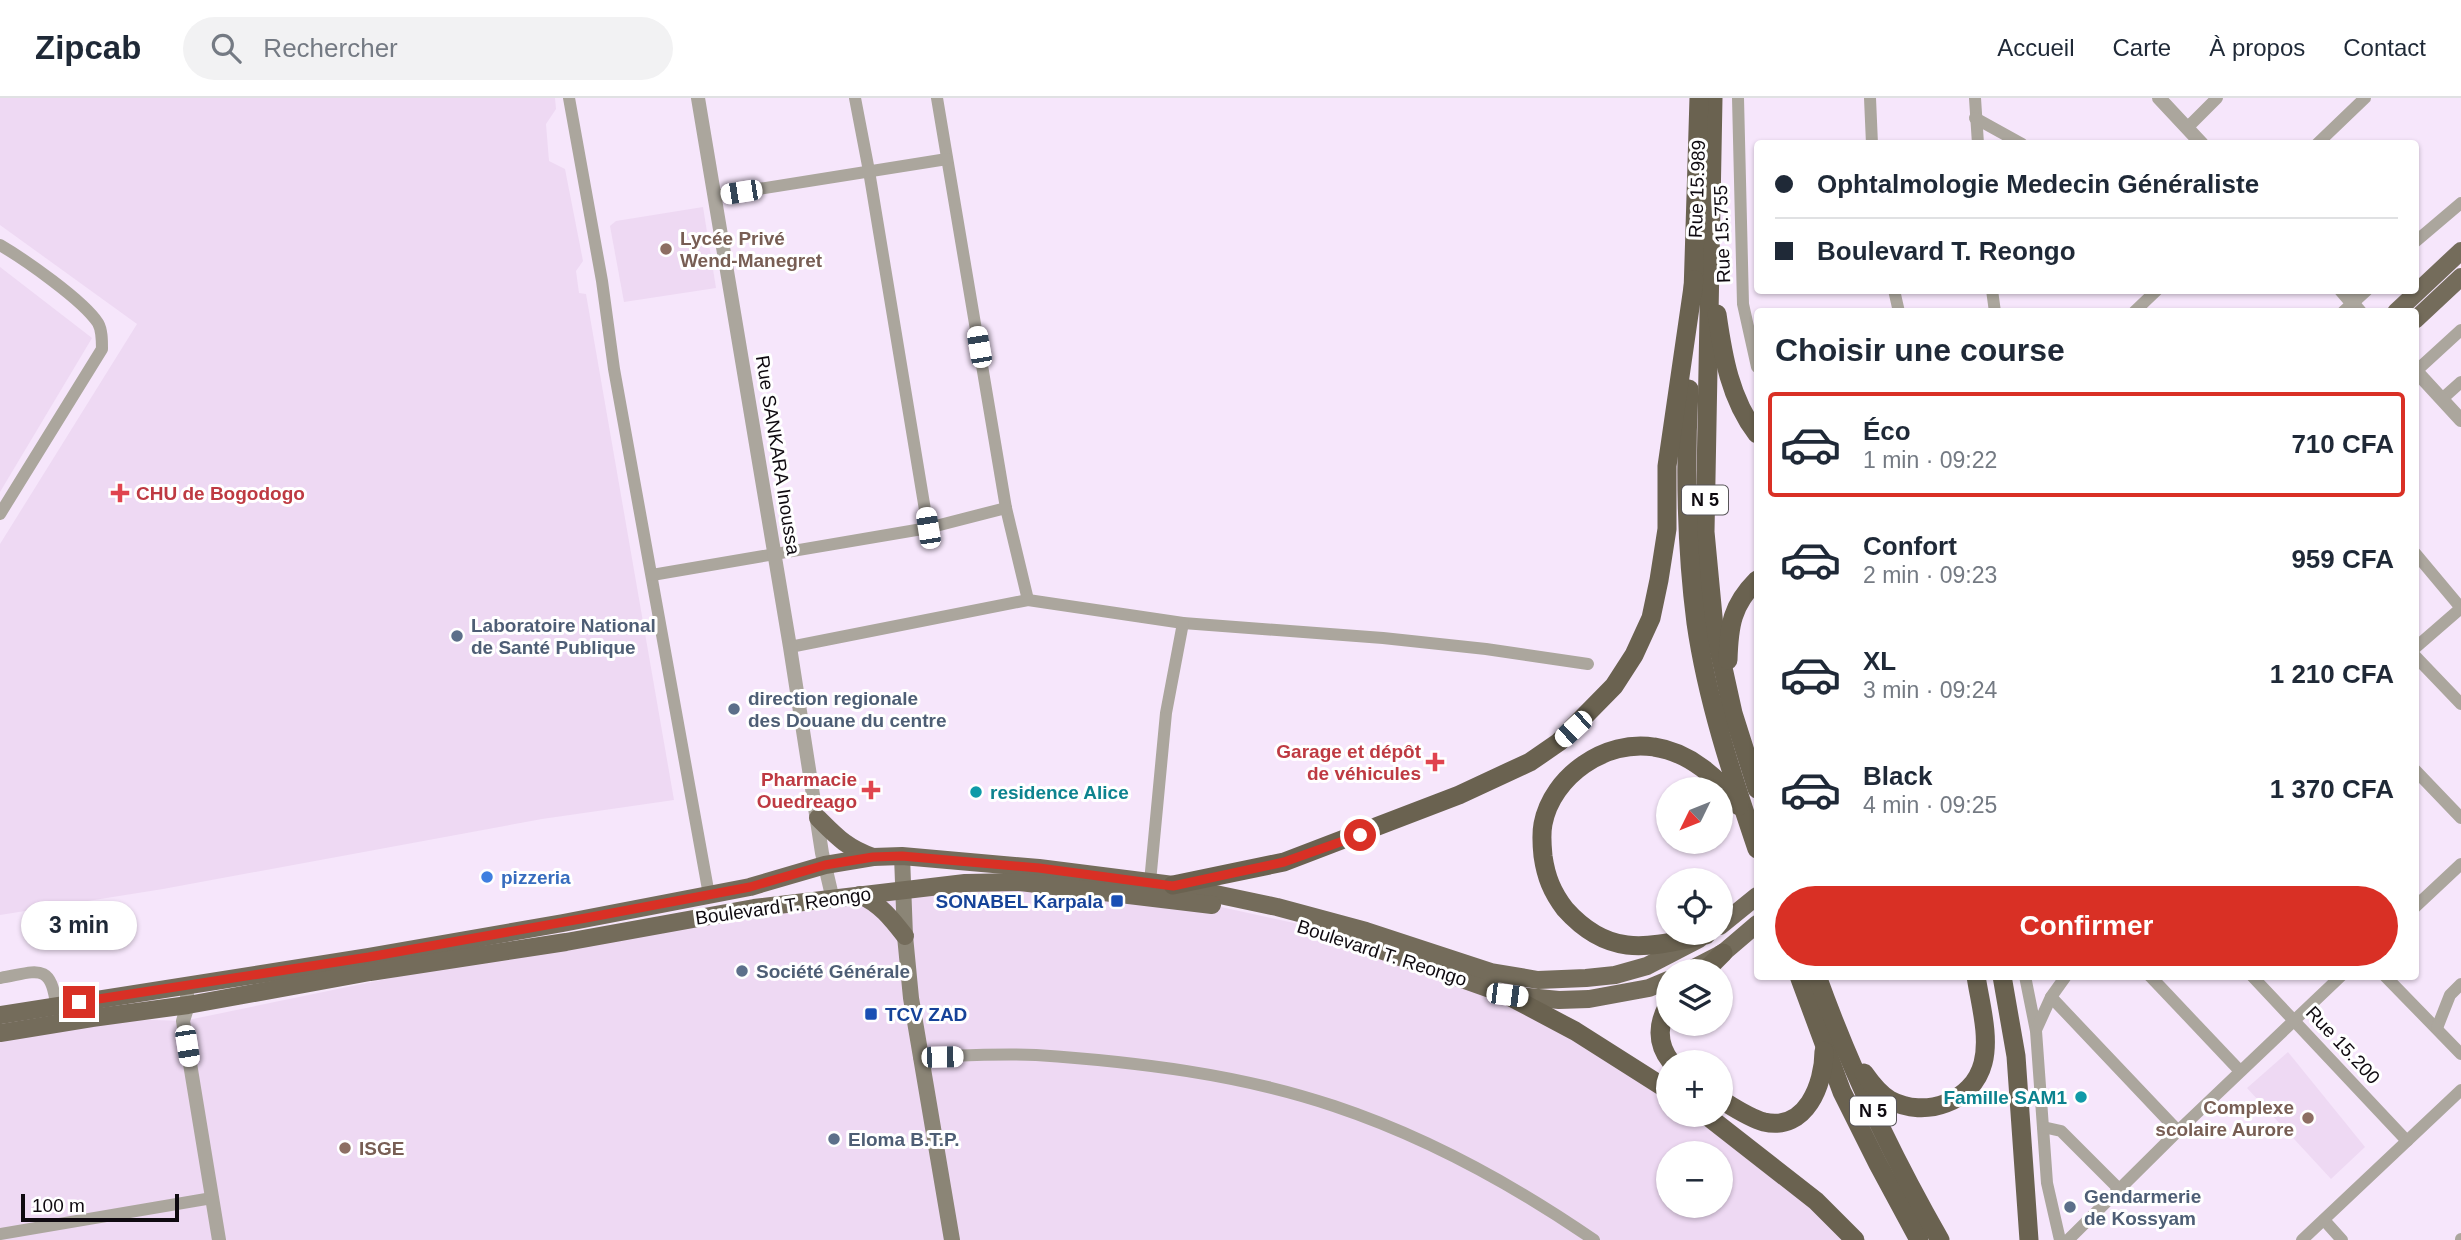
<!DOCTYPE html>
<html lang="fr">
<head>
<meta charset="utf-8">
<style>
  :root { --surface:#fff; --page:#f2f2f3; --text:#1f2937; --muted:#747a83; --line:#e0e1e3; --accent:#d93025 }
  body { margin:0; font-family:Helvetica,sans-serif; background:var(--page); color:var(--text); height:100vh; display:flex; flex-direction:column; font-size:26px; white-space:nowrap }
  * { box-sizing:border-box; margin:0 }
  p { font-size:23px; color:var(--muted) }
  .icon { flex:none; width:38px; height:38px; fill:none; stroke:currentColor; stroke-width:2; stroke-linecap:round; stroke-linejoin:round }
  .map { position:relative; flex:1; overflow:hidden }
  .panel { position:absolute; left:1754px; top:210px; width:665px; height:672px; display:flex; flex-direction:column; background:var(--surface); border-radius:7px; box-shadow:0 2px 5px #0004 }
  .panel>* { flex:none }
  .top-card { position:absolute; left:1754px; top:42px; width:665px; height:154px; border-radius:7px; box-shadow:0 2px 5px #0004; display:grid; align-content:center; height:154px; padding:0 21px; background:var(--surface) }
  .needle { width:46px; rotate:227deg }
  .tools { position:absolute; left:1656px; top:679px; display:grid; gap:14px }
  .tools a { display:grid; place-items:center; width:77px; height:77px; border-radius:50%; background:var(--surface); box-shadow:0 2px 5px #0004; font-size:35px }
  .scale { position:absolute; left:21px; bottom:18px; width:158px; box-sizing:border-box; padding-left:7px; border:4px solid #0f0a10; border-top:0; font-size:19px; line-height:24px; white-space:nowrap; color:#0f0a10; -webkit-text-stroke:5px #fff; paint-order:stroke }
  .end { position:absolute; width:32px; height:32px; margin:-16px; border:9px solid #d93025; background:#fff; box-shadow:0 0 0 4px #fff }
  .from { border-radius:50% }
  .bubble { position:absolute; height:49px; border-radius:24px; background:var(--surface); box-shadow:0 2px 5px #0004; font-size:23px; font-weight:700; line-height:49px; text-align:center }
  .car { position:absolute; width:21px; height:42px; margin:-21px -10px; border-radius:9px; box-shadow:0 0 5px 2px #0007; background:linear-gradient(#fff 24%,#345 0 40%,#fff 0 76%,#345 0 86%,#fff 0) }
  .top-card b { display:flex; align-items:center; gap:24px; height:66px; font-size:26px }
  .top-card b+b { border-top:2px solid var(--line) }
  .top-card i { width:18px; height:18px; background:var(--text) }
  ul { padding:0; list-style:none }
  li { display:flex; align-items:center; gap:21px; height:105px; margin:0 14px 10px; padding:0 7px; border:4px solid transparent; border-radius:7px }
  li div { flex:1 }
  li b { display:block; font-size:26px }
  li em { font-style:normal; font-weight:700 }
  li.on { border-color:var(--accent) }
  li>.icon { width:63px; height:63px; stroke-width:1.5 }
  h2 { padding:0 21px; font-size:32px; line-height:84px }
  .button { display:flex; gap:14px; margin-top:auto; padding:14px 21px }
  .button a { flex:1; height:80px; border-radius:42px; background:var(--accent); color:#fff; font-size:28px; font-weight:700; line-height:80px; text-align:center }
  header { display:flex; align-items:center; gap:42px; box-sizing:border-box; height:98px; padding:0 35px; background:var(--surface); border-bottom:2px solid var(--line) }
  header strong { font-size:33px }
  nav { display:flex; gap:38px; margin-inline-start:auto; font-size:24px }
  .search { width:490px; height:63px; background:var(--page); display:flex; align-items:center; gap:18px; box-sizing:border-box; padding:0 24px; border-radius:38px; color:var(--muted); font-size:26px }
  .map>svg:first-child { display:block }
  .built { fill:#eed9f3; fill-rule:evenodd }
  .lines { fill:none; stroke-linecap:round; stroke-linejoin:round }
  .minor { stroke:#aba69d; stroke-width:12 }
  .tertiary { stroke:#aba69d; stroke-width:14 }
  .secondary { stroke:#8b8576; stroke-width:16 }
  .primary { stroke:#746c5b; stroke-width:18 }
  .trunk { stroke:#6a6250; stroke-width:19 }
  .route { stroke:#d93025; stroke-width:9 }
  .education-dot { fill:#8d6e63; stroke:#fff; stroke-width:2.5 }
  .health-dot { fill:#e0444e; stroke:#fff; stroke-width:2.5 }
  .service-dot { fill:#5c6f8a; stroke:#fff; stroke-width:2.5 }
  .culture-dot { fill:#0f9aa8; stroke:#fff; stroke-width:2.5 }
  .shop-dot { fill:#3f7fe0; stroke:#fff; stroke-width:2.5 }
  .transit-dot { fill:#1a4fb4; stroke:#fff; stroke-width:2.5 }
  .labels { text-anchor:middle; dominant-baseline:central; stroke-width:6; stroke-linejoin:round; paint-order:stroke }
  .shield { fill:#fff; stroke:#575458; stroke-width:2 }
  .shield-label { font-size:18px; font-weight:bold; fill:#0f0a10 }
  .street-label { font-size:19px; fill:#0f0a10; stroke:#fff }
  .education-label { font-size:19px; font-weight:bold; fill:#785e54; stroke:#fff; text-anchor:start }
  .health-label { font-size:19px; font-weight:bold; fill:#be3a42; stroke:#fff; text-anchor:end }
  .service-label { font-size:19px; font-weight:bold; fill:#4e5e75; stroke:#fff; text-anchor:start }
  .culture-label { font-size:19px; font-weight:bold; fill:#0d838f; stroke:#fff; text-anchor:start }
  .shop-label { font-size:19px; font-weight:bold; fill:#366cbe; stroke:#fff; text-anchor:start }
  .transit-label { font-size:19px; font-weight:bold; fill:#164399; stroke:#fff; text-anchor:end }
</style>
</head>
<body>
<header>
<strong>Zipcab</strong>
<div class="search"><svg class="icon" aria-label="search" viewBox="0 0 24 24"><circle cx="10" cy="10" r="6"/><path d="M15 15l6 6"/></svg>Rechercher</div>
<nav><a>Accueil</a><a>Carte</a><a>À propos</a><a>Contact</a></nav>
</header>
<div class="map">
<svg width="2461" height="1142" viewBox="0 0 2461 1142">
  <rect width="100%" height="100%" fill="#f6e6fb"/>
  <!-- built -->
  <g class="built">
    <path d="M0 0H555L556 11 546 26 549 63 565 71 583 163 576 173 579 195 586 196 674 702 542 721 163 791 0 817V446L137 226 0 127Z"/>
    <path d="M703 109 716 190 624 204 610 128 616 123Z"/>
    <path d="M0 169 92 240 0 394Z"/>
    <path d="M965 785 1212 807 1294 825 1357 843 1464 882 1668 994V1017H1706L1855 1142H0V935L92 920 183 923 566 844ZM1668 1055H1720V1108H1668Z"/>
    <path d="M2288 954 2365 1049 2331 1081 2247 990Z"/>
  </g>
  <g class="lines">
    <!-- minor -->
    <g class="minor">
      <path d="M569 0 602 183 614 271 709 797"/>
      <path d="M855 0 869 73 928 430"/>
      <path d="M937 0 1006 410 1028 502"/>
      <path d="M1738 0 1743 206 1757 269"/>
      <path d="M1870 0 1872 46"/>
      <path d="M1975 0 1978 46"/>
      <path d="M1975 20 2022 46"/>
      <path d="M2187 30 2217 0"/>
      <path d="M2317 46 2365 0"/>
      <path d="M715 98 947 61"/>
      <path d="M2415 144 2461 105"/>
      <path d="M0 147C24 161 83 202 98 225 102 232 102 242 102 251L0 416"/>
      <path d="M1894 192 1899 214"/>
      <path d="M1992 192 1995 214"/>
      <path d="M2134 214 2157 192"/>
      <path d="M2343 214 2367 192"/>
      <path d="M2415 274 2461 232"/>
      <path d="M2442 301 2461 284"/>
      <path d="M2415 455 2461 510"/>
      <path d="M652 477 928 430 1006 410"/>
      <path d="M790 549 1028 502 1183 525 1383 540 1486 551 1588 566"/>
      <path d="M2415 550 2461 510"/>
      <path d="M2415 558 2461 606"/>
      <path d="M2415 672 2461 720"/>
      <path d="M1150 784 1166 615 1183 525"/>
      <path d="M2415 809 2461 766"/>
      <path d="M2025 878 2036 933 2047 1085 2060 1142"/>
      <path d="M2150 878 2240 973"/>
      <path d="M2252 878 2407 1043"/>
      <path d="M2385 878 2461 956"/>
      <path d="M0 880C36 874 51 863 56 907"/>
      <path d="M2051 899 2178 1033"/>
      <path d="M2437 930 2450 897 2461 886"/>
      <path d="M2036 932 2051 899 2066 878"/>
      <path d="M919 959C958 958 998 955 1036 957 1137 964 1239 976 1334 1008 1427 1039 1514 1087 1594 1142"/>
      <path d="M2043 1029 2061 1033 2119 1091"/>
      <path d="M2324 1122 2342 1142"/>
      <path d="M0 1136 212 1100"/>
      <path d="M2068 1142 2178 1033 2341 878"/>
      <path d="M2302 1142 2461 992"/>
      <path d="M2461 1142V1141"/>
    </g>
    <!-- tertiary -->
    <g class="tertiary">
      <path d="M698 0 790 549 822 755 833 802"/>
      <path d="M2159 0 2202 46"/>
      <path d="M2341 192 2360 214"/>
      <path d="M2415 272 2461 322"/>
      <path d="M186 887 188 907 183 923 219 1142"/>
    </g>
    <!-- secondary -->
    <path class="secondary" d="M902 758 905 838 911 900 952 1142"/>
    <!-- primary -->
    <g class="primary">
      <path d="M2396 214 2461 153"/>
      <path d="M2415 222 2461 179"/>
      <path d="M818 720C837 739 847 750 873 759"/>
      <path d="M860 797C880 806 891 820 905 838"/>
      <path d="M1720 828 1757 798"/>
      <path d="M1341 838 1507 897 1559 902 1589 901 1649 890 1668 882"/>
      <path d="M1688 873 1723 855 1757 826"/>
      <path d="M0 917 369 859 563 825 750 789 825 767 873 759 902 758 1039 770 1173 787 1277 809 1366 833 1491 874 1538 882 1586 880 1615 877 1647 868 1699 841"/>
      <path d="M0 935 92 920 188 907 370 874 566 844 754 810 965 785 1020 784 1212 807"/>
    </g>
    <!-- trunk -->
    <g class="trunk">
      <path d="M1713 0 1705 434 1714 529 1733 615 1757 691"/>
      <path d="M1693 195 1699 0"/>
      <path d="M1717 216C1723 258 1730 301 1757 336"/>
      <path d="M1689 291C1685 369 1686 448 1696 525 1707 602 1732 677 1757 751"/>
      <path d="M1728 562C1729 527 1732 507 1757 482"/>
      <path d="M1173 787 1284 764 1459 697 1530 664 1559 644 1614 588 1634 557 1651 520 1659 482 1667 431V368L1694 182"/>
      <path d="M1706 837C1680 842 1653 850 1627 847 1602 844 1582 830 1565 811 1552 794 1546 779 1543 758 1542 748 1541 736 1543 726 1552 678 1606 641 1654 649 1689 654 1719 680 1739 708"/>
      <path d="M1705 873 1723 855"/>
      <path d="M1799 878 1842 994 1878 1066 1919 1142"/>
      <path d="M1817 878C1850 970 1892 1058 1940 1142"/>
      <path d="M2002 878 2016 958 2029 1142"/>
      <path d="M1507 897 1575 933 1668 992"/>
      <path d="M1668 907C1657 927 1657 946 1671 964"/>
      <path d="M1864 975C1871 985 1879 996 1890 1002 1925 1021 1973 1004 1983 965 1990 938 1980 905 1976 878"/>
      <path d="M1720 1001C1733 1009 1749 1020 1764 1024 1806 1034 1824 986 1824 953"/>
      <path d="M1706 1017 1816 1103 1855 1142"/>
    </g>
  </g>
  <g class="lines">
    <!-- route -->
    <path class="route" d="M79 904 369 859 586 820 750 789 825 767 873 759 902 758 1039 770 1173 788 1284 764 1360 737"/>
  </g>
  <!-- markers -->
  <g class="education-dot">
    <circle cx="666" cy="151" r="7"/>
    <circle cx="2308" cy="1020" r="7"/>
    <circle cx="345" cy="1050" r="7"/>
  </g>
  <g class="health-dot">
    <path d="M116.5 384.5h7v7h7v7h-7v7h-7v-7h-7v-7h7z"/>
    <path d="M1431.5 653.5h7v7h7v7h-7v7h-7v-7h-7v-7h7z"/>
    <path d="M867.5 681.5h7v7h7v7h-7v7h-7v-7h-7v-7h7z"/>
  </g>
  <g class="service-dot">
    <circle cx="457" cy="538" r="7"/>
    <circle cx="734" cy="611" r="7"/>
    <circle cx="742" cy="873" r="7"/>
    <circle cx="834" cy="1041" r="7"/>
    <circle cx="2070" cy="1109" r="7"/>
  </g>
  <g class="culture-dot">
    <circle cx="976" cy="694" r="7"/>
    <circle cx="2081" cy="999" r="7"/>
  </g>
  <circle class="shop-dot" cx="487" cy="779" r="7"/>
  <g class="transit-dot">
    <rect x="1110" y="796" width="14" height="14" rx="3.5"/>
    <rect x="864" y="909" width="14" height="14" rx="3.5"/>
  </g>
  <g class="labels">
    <!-- shield labels -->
    <g class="shield">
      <rect x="1682" y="387.5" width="46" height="29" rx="5"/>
      <rect x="1850" y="998.5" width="46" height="29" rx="5"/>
    </g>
    <g class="shield-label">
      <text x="1705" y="402">N 5</text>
      <text x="1873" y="1013">N 5</text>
    </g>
    <!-- street labels -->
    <g class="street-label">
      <text transform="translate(1697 91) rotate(-88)">Rue 15.989</text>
      <text transform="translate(1722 136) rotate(-92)">Rue 15.755</text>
      <text transform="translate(778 357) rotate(81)">Rue SANKARA Inoussa</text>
      <text transform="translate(783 808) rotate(-8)">Boulevard T. Reongo</text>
      <text transform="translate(1382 855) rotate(18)">Boulevard T. Reongo</text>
      <text transform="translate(2343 947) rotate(47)">Rue 15.200</text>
    </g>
    <!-- education labels -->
    <g class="education-label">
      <text x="680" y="140">Lycée Privé<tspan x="680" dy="22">Wend-Manegret</tspan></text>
      <text x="2294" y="1009" text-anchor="end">Complexe<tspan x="2294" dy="22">scolaire Aurore</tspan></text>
      <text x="359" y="1050">ISGE</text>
    </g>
    <!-- health labels -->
    <g class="health-label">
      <text x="136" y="395" text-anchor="start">CHU de Bogodogo</text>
      <text x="1421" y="653">Garage et dépôt<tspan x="1421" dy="22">de véhicules</tspan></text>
      <text x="857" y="681">Pharmacie<tspan x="857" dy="22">Ouedreago</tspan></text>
    </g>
    <!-- service labels -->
    <g class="service-label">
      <text x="471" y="527">Laboratoire National<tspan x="471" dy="22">de Santé Publique</tspan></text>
      <text x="748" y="600">direction regionale<tspan x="748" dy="22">des Douane du centre</tspan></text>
      <text x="756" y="873">Société Générale</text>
      <text x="848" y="1041">Eloma B.T.P.</text>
      <text x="2084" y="1098">Gendarmerie<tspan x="2084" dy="22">de Kossyam</tspan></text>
    </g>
    <!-- culture labels -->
    <g class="culture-label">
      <text x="990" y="694">residence Alice</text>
      <text x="2067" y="999" text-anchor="end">Famille SAM1</text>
    </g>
    <!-- shop labels -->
    <g class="shop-label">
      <text x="501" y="779">pizzeria</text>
    </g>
    <!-- transit labels -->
    <g class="transit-label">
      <text x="1103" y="803">SONABEL Karpala</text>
      <text x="885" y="916" text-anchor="start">TCV ZAD</text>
    </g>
  </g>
</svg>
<div class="tools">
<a><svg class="needle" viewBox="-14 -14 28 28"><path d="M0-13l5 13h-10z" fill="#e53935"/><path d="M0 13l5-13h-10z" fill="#747a83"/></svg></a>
<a><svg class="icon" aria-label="locate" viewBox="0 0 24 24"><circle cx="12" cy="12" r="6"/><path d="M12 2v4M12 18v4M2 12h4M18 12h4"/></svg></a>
<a><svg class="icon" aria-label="layers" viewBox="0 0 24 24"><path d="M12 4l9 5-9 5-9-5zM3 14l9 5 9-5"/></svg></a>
<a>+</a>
<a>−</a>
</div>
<div class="scale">100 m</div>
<i class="end from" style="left:1360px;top:737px"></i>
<i class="end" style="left:79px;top:904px"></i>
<div class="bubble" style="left:21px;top:803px;width:116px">3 min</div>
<i class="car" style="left:741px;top:94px;rotate:261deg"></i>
<i class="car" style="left:979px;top:249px;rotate:350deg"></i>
<i class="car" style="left:928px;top:430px;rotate:351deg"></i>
<i class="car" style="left:1573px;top:631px;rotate:227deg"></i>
<i class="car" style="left:1507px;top:897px;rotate:97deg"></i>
<i class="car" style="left:187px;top:948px;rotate:171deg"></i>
<i class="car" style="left:942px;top:959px;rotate:89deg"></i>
<div class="top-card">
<b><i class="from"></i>Ophtalmologie Medecin Généraliste</b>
<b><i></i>Boulevard T. Reongo</b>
</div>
<section class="panel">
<h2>Choisir une course</h2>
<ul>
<li class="on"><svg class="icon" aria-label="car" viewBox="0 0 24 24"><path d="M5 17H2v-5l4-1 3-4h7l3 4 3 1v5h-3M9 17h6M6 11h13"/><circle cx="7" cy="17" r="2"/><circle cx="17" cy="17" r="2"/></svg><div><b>Éco</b><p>1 min · 09:22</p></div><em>710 CFA</em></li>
<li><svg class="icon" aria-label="car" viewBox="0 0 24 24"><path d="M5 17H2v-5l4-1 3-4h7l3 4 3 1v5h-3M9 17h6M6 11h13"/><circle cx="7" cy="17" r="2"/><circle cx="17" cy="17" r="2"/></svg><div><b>Confort</b><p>2 min · 09:23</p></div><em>959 CFA</em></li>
<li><svg class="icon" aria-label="car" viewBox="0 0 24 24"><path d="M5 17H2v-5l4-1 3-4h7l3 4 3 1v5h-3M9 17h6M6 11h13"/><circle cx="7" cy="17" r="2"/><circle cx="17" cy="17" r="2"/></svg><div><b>XL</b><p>3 min · 09:24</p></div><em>1 210 CFA</em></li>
<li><svg class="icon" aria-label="car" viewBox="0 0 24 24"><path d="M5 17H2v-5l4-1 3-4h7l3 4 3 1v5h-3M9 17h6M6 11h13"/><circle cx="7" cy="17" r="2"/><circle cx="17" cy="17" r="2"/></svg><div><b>Black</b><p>4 min · 09:25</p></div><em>1 370 CFA</em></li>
</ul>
<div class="button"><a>Confirmer</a></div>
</section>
</div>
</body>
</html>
